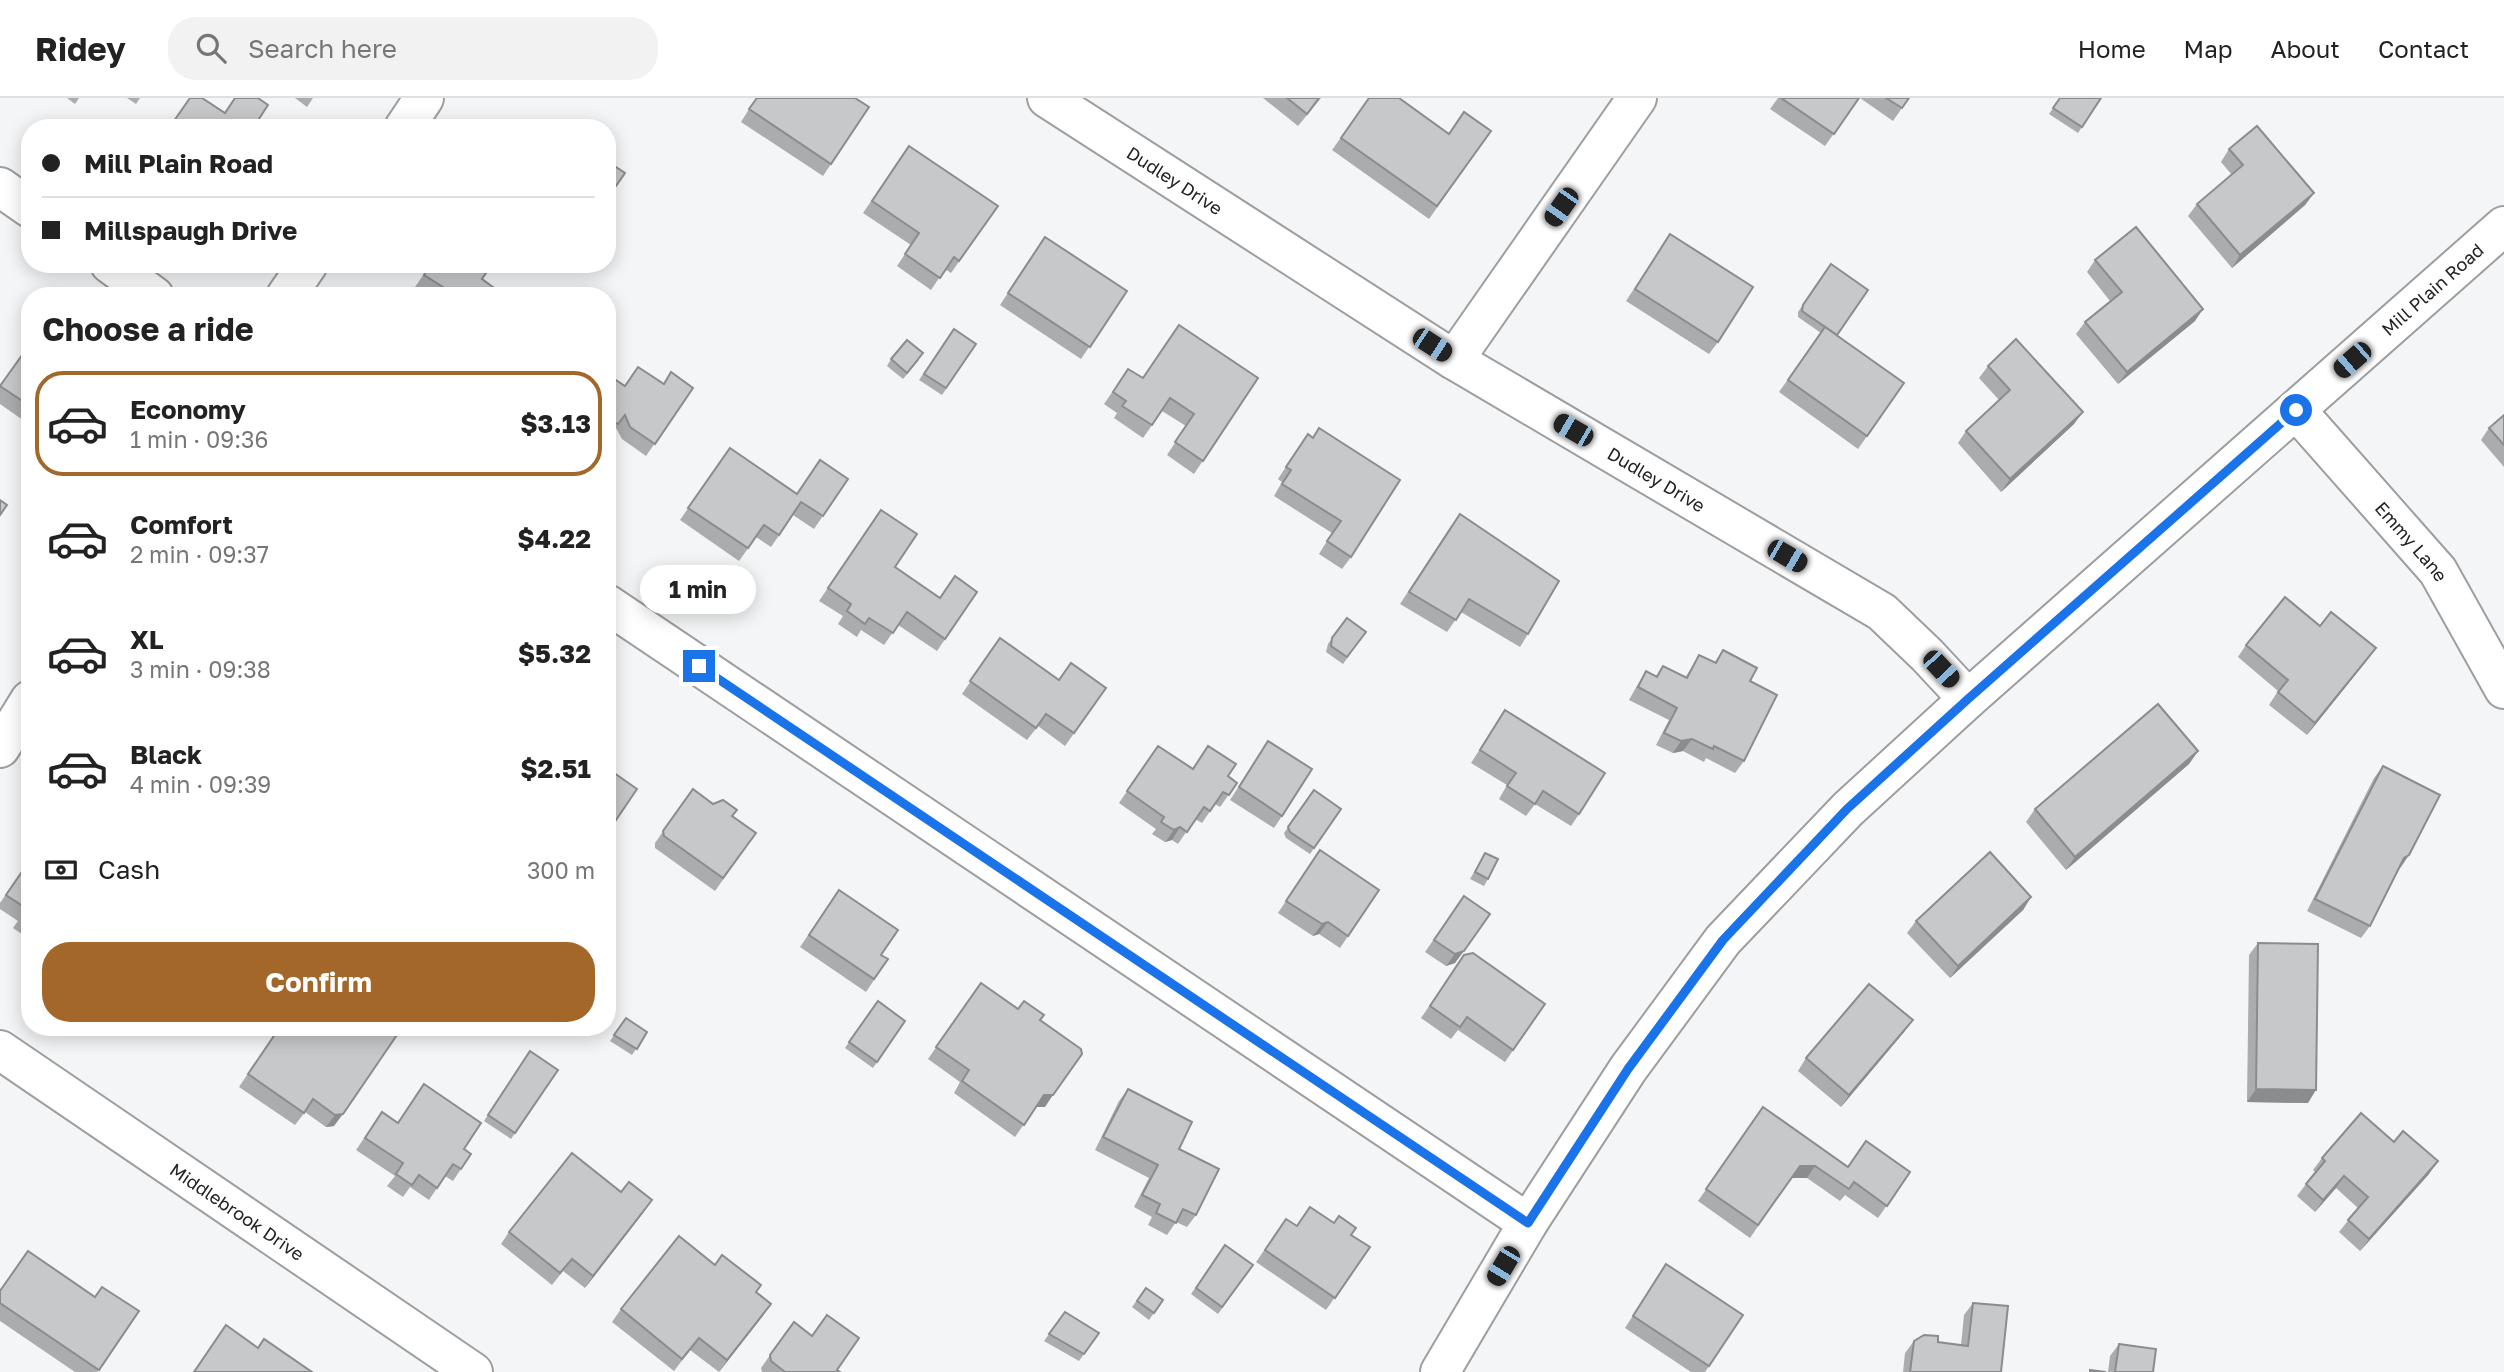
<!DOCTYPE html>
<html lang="en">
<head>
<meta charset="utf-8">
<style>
  :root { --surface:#fff; --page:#f2f2f2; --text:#222; --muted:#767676; --line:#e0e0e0; --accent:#a3672a }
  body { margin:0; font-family:"Golos Text",sans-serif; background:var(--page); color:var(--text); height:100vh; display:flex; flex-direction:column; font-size:26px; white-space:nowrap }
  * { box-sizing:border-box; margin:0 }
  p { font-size:23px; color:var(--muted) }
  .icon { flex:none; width:38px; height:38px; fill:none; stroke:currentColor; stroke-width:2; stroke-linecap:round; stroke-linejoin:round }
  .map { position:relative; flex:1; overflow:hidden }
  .sheet { position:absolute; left:21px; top:189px; width:595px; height:749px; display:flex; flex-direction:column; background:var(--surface); border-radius:28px; box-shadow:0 4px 18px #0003 }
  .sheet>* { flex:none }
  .guide { position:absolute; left:21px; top:21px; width:595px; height:154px; border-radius:28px; box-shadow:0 4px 18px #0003; display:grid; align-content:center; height:154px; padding:0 21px; background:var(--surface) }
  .end { position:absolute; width:32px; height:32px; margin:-16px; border:9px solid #1a73e8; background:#fff; box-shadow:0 0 0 4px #fff }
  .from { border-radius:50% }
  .bubble { position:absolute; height:49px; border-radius:24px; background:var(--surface); box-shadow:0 4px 18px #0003; font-size:23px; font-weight:700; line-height:49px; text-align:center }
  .car { position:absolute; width:21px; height:42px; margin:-21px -10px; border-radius:9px; box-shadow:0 0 5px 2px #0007; background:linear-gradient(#222 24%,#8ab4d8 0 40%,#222 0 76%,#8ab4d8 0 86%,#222 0) }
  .guide b { display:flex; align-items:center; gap:24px; height:66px; font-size:26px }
  .guide b+b { border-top:2px solid var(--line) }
  .guide i { width:18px; height:18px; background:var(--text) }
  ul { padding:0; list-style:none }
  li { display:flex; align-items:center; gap:21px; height:105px; margin:0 14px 10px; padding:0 7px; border:4px solid transparent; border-radius:28px }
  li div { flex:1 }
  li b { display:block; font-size:26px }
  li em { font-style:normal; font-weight:700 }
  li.active { border-color:var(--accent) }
  li>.icon { width:63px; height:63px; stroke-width:1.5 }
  h2 { padding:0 21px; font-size:32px; line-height:84px }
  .pay { display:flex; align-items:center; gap:18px; height:77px; padding:0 21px; font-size:26px }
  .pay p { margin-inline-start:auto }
  .cta { display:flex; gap:14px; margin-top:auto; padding:14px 21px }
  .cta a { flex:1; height:80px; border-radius:28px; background:var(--accent); color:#fff; font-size:28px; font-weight:700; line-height:80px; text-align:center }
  header { display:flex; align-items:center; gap:42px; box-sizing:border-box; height:98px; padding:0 35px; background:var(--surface); border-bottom:2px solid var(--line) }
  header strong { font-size:33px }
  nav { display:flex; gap:38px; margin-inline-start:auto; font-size:24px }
  .search { width:490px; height:63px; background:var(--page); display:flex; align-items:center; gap:18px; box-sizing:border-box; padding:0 24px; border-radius:28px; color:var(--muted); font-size:26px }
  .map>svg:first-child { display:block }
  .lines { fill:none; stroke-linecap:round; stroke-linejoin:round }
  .street-casing { stroke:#9d9e9f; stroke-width:42 }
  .secondary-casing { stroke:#9d9e9f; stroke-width:42 }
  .street { stroke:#fff; stroke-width:38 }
  .secondary { stroke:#fff; stroke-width:38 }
  .wall { fill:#abacad }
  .shaded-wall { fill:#8b8c8d }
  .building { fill:#c7c8c9; stroke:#8b8c8d; stroke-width:2 }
  .route { stroke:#1a73e8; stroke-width:9 }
  .labels { text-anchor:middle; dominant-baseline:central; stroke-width:5; stroke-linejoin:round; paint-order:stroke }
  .street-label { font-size:18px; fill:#232323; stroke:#fff }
</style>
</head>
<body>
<header>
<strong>Ridey</strong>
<div class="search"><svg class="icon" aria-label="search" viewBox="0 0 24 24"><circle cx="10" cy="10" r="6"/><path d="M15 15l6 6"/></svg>Search here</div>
<nav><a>Home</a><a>Map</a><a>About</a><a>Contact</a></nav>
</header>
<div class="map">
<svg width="2504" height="1274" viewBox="0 0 2504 1274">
  <rect width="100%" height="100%" fill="#f4f5f6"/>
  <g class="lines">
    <!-- street casing -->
    <g class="street-casing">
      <g id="street">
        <path id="s1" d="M1047 0 1454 262 1882 514 1927 557 1968 601"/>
        <path d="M404 30 424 0"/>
        <path d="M0 89 30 110"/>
        <path d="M110 166 154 198"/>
        <path d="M286 198 308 166"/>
        <path d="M1454 262 1637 0"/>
        <path id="s2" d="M2296 312 2438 473 2504 591"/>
        <path d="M607 506 1528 1125"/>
        <path d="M0 650 30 602"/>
        <path id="s3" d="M0 952 473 1274"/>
      </g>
    </g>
    <!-- secondary casing -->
    <g class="secondary-casing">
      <g id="secondary">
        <path id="s4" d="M1440 1274 1528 1125 1628 971 1723 842 1848 711 1968 601 2504 128"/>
      </g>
    </g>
    <!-- street -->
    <use href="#street" class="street"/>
    <!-- secondary -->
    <use href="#secondary" class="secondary"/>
  </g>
  <!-- wall -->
  <g class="wall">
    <path d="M67 0H79L75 6Z"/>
    <path d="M127 0H140L136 6Z"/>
    <path d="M295 0H313L307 9Z"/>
    <path d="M756 0 869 9 823 78 741 24Z"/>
    <path d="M1263 0H1321L1298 28Z"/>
    <path d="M1369 0 1399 1 1449 36 1491 33 1429 121 1332 52Z"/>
    <path d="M1778 0H1859L1825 48 1770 11Z"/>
    <path d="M1860 0H1909L1893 23Z"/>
    <path d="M2060 0H2101L2078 35 2049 16Z"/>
    <path d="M909 48 998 108 951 175 945 171 931 192 897 168 911 147 863 115Z"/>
    <path d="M2229 51 2314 95 2305 107 2232 170 2188 118 2197 106 2232 77 2221 64Z"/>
    <path d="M607 63 625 75 612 95 607 92Z"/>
    <path d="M1670 136 1718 244 1709 256 1626 203Z"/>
    <path d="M1045 139 1127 193 1081 261 1000 207Z"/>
    <path d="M2095 162 2195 223 2118 286 2076 236 2085 224 2110 203 2087 174Z"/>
    <path d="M431 166 482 181 505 198H428L415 189Z"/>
    <path d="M1831 166 1837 237 1904 285 1858 351 1779 294 1821 235 1798 219V214Z"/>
    <path d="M954 231 976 246 942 297 919 282Z"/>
    <path d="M30 246V327L0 306V288Z"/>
    <path d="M891 261 919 262 903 281 887 268Z"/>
    <path d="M1988 268 2074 326 2001 394 1958 345 1966 333 1999 302 1979 280Z"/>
    <path d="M1128 271 1142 280H1258L1194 376 1167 357 1186 328 1162 313 1143 340 1114 320 1117 315 1104 306Z"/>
    <path d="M671 274 693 290 646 358 622 341 616 330 610 339 607 337V276L624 288 663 286Z"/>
    <path d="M2504 317V369L2481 342 2489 330Z"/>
    <path d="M1319 330 1351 459 1342 471 1319 456 1332 435 1274 398 1282 384 1278 381 1299 349 1308 336 1312 340Z"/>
    <path d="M730 350 797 396 848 381 814 431 793 417 771 449 756 439 739 463 680 422Z"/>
    <path d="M881 412 895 469 940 500 977 494 937 553 898 527 884 547 861 532 857 539 838 526 843 518 819 503Z"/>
    <path d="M1451 428 1528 536 1520 549 1461 514 1447 534 1400 506Z"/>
    <path d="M1347 520 1366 534 1343 566 1326 554 1328 546Z"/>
    <path d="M2320 528 2367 562 2307 637 2269 607 2278 593 2238 559 2246 547Z"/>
    <path d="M1000 540 1059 582 1106 590 1065 648 1038 628 1027 642 962 596Z"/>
    <path d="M1723 552 1750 583 1744 663 1735 675 1706 660 1704 664 1683 653 1673 655 1656 647 1669 622 1629 602 1638 586 1646 573 1656 578 1663 568 1685 580 1699 557 1714 565Z"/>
    <path d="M1505 612 1579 716 1571 728 1535 706 1526 718 1499 701 1507 687 1471 665Z"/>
    <path d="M1268 643 1282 718 1274 730 1230 702Z"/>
    <path d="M1158 648 1193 670 1228 678 1237 685 1220 709 1215 706 1202 725 1195 721 1178 746 1172 742 1165 744 1152 736 1156 731 1119 705Z"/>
    <path d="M2198 653 2189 666 2066 772 2026 724 2035 711Z"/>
    <path d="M2383 668 2401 769 2398 771 2370 828 2361 840 2307 813 2374 680Z"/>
    <path d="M607 670 637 691 607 735Z"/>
    <path d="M693 691 756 735 715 793 655 750V745Z"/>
    <path d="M1314 692 1341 711 1310 756 1286 740 1284 735Z"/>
    <path d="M1320 752 1379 792 1340 850 1319 836 1313 838 1278 815Z"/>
    <path d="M1485 755 1488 781 1484 788 1470 781Z"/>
    <path d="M30 761V840L29 841 13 830 18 823 0 811V805Z"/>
    <path d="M839 792 881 857 888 861 866 894 800 849Z"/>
    <path d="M1464 798 1455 865 1446 868 1425 854Z"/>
    <path d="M2031 799 2023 812 1950 880 1907 835 1916 823Z"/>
    <path d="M2258 845 2308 1005 2247 1004 2249 857Z"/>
    <path d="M1464 857 1545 906 1505 964 1458 932 1451 941 1421 920Z"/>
    <path d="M981 885 1018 911 1040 922 1045 1009H1036L1015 1039 954 995 960 984 928 961Z"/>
    <path d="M878 903 905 923 873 970 845 950Z"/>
    <path d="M626 920 647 934 632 957 610 943Z"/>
    <path d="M279 929H344L334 1028 326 1029 305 1014 295 1027 239 989Z"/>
    <path d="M1904 934 1841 1009 1798 973 1806 960Z"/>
    <path d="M530 953 558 972 511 1041 484 1023Z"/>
    <path d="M1128 991 1179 1051 1196 1117 1187 1129 1176 1124 1167 1137 1148 1127 1152 1119 1134 1109 1149 1080 1095 1052 1119 1003Z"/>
    <path d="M1763 1009 1848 1069 1910 1074 1878 1120 1845 1097 1840 1103 1807 1080H1791L1750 1140 1698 1103Z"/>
    <path d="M382 1014 398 1024 464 1051 471 1056 453 1083 445 1078 429 1102 410 1089 403 1099 387 1088 395 1078 356 1052Z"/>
    <path d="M2322 1060 2429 1076 2360 1153 2339 1134 2358 1110 2336 1090 2315 1114 2297 1098 2315 1074 2313 1072Z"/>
    <path d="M643 1115 585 1190 563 1173 552 1187 501 1146 509 1134Z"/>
    <path d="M1286 1121 1297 1128 1351 1137 1370 1149 1326 1212 1256 1164Z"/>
    <path d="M1225 1147 1253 1167 1218 1216 1191 1196Z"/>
    <path d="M1666 1166 1743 1217 1705 1274H1691L1625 1230Z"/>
    <path d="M715 1167 756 1194 771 1206 719 1274 690 1252 674 1273 612 1224 621 1211Z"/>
    <path d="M1146 1190 1163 1202 1149 1222 1132 1209Z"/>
    <path d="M0 1193 139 1213 97 1274H75L0 1223Z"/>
    <path d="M1973 1205 2001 1274H1903L1905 1255 1914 1243 1938 1244 1961 1247 1964 1217Z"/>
    <path d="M1065 1214 1099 1235 1079 1263 1044 1243Z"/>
    <path d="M794 1224 837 1272 840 1274H762L761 1270Z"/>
    <path d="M2119 1246 2153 1274H2108L2110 1258Z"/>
  </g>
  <!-- shaded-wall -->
  <g class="shaded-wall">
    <path d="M2314 95 2305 107 2232 170 2240 157Z"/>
    <path d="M2203 211 2195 223 2118 286 2127 274Z"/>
    <path d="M2083 314 2074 326 2001 394 2010 381Z"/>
    <path d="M2376 550 2367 562 2307 637 2315 625Z"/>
    <path d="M1692 641 1683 653 1673 655 1681 643Z"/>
    <path d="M2198 653 2189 666 2066 772 2075 759Z"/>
    <path d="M1180 729 1172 742 1165 744 1174 732Z"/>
    <path d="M2409 757 2401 769 2395 772 2404 760Z"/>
    <path d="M2031 799 2023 812 1950 880 1958 868Z"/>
    <path d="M1328 824 1319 836 1313 838 1322 826Z"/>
    <path d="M1464 853 1455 865 1446 868 1455 856Z"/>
    <path d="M1913 922 1904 934 1841 1009 1849 997Z"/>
    <path d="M2256 991 2316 992 2308 1005 2247 1004Z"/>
    <path d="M1044 997H1053L1045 1009H1036Z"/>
    <path d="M343 1016 334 1028 326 1029 335 1017Z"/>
    <path d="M2438 1063 2429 1076 2360 1153 2369 1141Z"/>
    <path d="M1800 1068H1815L1807 1080H1791Z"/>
    <path d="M2344 1078 2336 1090 2315 1114 2323 1102Z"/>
    <path d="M652 1102 643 1115 585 1190 593 1178Z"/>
    <path d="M771 1206 762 1219 719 1274 727 1262Z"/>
  </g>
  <!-- building -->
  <g class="building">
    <path d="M190 0H202L225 15 235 0H258L268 7 253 30H169Z"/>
    <path d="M757 0H855L869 9 831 66 749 11Z"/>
    <path d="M1287 0H1319L1307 16Z"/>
    <path d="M1369 0H1399L1449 36 1464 14 1491 33 1437 108 1341 40Z"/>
    <path d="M1781 0H1859L1834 36Z"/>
    <path d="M1886 0H1909L1902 10Z"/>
    <path d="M2060 0H2101L2082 29 2053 10Z"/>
    <path d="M2257 28 2314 95 2240 157 2197 106 2243 67 2229 51Z"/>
    <path d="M909 48 998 108 959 163 954 159 940 180 905 156 919 135 872 103Z"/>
    <path d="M607 63 625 75 616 88 607 83Z"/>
    <path d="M2136 129 2203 211 2127 274 2085 224 2122 194 2095 162Z"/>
    <path d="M1670 136 1753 189 1718 244 1635 191Z"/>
    <path d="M1045 139 1127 193 1090 249 1008 195Z"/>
    <path d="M431 166H492L482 181 505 198H437L443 189 424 177Z"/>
    <path d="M1831 166 1868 192 1837 237 1802 213 1803 207Z"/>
    <path d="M1179 227 1258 280 1203 363 1175 344 1194 316 1170 300 1152 327 1122 308 1126 303 1113 294 1128 271 1143 280Z"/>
    <path d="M1825 229 1904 285 1867 338 1788 282Z"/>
    <path d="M954 231 976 246 946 290 924 276Z"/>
    <path d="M2016 241 2083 314 2010 381 1966 333 2010 292 1988 268Z"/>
    <path d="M907 242 923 255 907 275 891 261Z"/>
    <path d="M30 246V308L0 288Z"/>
    <path d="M638 269 664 286 671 274 693 290 655 346 630 329 625 317 618 326 611 322 607 328V276L625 288Z"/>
    <path d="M2504 317V347L2489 330Z"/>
    <path d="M1319 330 1400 382 1351 459 1327 443 1341 423 1282 386 1291 372 1286 369 1308 336 1313 340Z"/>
    <path d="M730 350 797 396 820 362 848 381 823 418 801 404 779 437 764 427 748 450 688 410Z"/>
    <path d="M0 402 7 407 0 417Z"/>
    <path d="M881 412 917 436 895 469 940 500 955 478 977 494 945 541 907 514 893 535 869 520 865 526 847 513 851 506 828 490Z"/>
    <path d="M1460 416 1559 483 1528 536 1469 501 1456 522 1409 494Z"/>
    <path d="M2285 499 2320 528 2331 514 2376 550 2315 625 2278 594 2288 582 2246 547Z"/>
    <path d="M1347 520 1366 534 1347 559 1331 548 1332 540Z"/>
    <path d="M1000 540 1059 582 1071 565 1106 590 1074 635 1046 616 1036 630 970 583Z"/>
    <path d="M1723 552 1757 570 1750 583 1777 597 1744 663 1714 648 1713 651 1692 641 1681 643 1664 635 1677 610 1638 589 1646 573 1657 579 1663 568 1687 580 1699 557 1716 565Z"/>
    <path d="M2158 606 2198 653 2075 759 2035 711Z"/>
    <path d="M1505 612 1605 675 1579 716 1543 693 1535 706 1507 688 1516 675 1480 652Z"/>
    <path d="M1268 643 1312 671 1282 718 1239 689Z"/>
    <path d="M1158 648 1193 671 1208 648 1236 666 1228 678 1237 685 1229 697 1223 694 1210 713 1204 709 1187 734 1180 729 1174 732 1161 724 1164 719 1127 693Z"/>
    <path d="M2383 668 2440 697 2409 757 2404 760 2370 828 2315 801Z"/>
    <path d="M607 670 637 691 612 728 607 725Z"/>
    <path d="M693 691 713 706 723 702 737 712 732 718 756 735 723 780 664 738 663 733Z"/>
    <path d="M1314 692 1341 711 1314 750 1290 734 1288 729Z"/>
    <path d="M1320 752 1379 792 1348 838 1328 824 1322 826 1286 803Z"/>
    <path d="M1990 754 2031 799 1958 868 1916 823Z"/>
    <path d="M1485 755 1498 761 1488 781 1475 774Z"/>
    <path d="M30 762V823L22 818 27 811 6 797Z"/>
    <path d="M839 792 898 832 881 857 888 861 874 881 809 837Z"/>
    <path d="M1464 798 1490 816 1464 853 1455 856 1434 842Z"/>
    <path d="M2258 845 2318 846 2316 992 2256 991Z"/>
    <path d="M1473 855 1545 906 1513 952 1467 919 1460 929 1430 908 1464 857Z"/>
    <path d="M981 885 1018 911 1024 903 1044 917 1040 922 1081 951 1082 956 1053 997H1044L1024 1027 962 983 969 972 936 949Z"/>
    <path d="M1869 886 1913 922 1849 997 1806 960Z"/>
    <path d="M878 903 905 923 877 964 849 944Z"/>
    <path d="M626 920 647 934 637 951 614 937Z"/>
    <path d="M280 929H344L352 935 356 929H393L399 934 343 1016 335 1017 313 1001 304 1015 248 976Z"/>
    <path d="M530 953 558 972 515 1035 488 1017Z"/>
    <path d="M424 986 481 1025 464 1051 471 1056 461 1071 453 1066 437 1090 419 1077 412 1087 396 1076 403 1065 365 1040 382 1014 398 1025Z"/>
    <path d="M1128 991 1192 1024 1179 1051 1219 1071 1196 1117 1183 1111 1176 1125 1156 1115 1160 1106 1142 1097 1158 1067 1103 1039Z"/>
    <path d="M1763 1009 1848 1069 1866 1043 1910 1074 1887 1108 1854 1084 1849 1091 1815 1068H1800L1758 1127 1706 1091Z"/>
    <path d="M2361 1015 2394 1044 2403 1033 2438 1063 2369 1141 2348 1122 2368 1099 2344 1078 2323 1102 2306 1086 2325 1063 2322 1060Z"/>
    <path d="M572 1055 621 1094 629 1084 652 1102 593 1178 572 1161 560 1175 509 1134Z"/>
    <path d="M1310 1109 1334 1125 1339 1118 1356 1130 1351 1137 1370 1149 1335 1200 1265 1152 1286 1121 1297 1128Z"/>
    <path d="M679 1138 715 1167 722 1157 761 1187 756 1194 771 1206 727 1262 699 1240 682 1261 621 1211Z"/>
    <path d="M1225 1147 1253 1167 1222 1209 1196 1190Z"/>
    <path d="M28 1153 95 1199 102 1189 139 1213 99 1272 0 1205V1193Z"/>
    <path d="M1666 1166 1743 1217 1709 1268 1633 1218Z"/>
    <path d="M1146 1190 1163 1202 1154 1215 1137 1203Z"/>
    <path d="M1973 1205 2008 1208 2001 1274H1910L1914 1243 1924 1237 1938 1238V1244L1968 1248Z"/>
    <path d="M1065 1214 1099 1235 1084 1256 1049 1236Z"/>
    <path d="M827 1217 859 1240 837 1272 840 1274H785L771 1263 770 1257 794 1224 812 1238Z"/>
    <path d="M226 1227 258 1250 264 1241 312 1274H194Z"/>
    <path d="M2119 1246 2156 1251 2153 1274H2115Z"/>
    <path d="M2090 1272 2106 1274H2090Z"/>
  </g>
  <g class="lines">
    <!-- route -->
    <path class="route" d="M699 568 1528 1125 1628 971 1723 842 1847 711 1968 601 2296 312"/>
  </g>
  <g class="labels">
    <!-- street labels -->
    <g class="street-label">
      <text stroke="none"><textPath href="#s1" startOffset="152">Dudley Drive</textPath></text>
      <text stroke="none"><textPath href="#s4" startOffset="1480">Mill Plain Road</textPath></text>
      <text stroke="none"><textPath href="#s1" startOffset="719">Dudley Drive</textPath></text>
      <text stroke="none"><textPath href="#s2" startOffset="175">Emmy Lane</textPath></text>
      <text stroke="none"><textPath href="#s3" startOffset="287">Middlebrook Drive</textPath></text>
    </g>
  </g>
</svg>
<i class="end from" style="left:2296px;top:312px"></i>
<i class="end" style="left:699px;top:568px"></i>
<div class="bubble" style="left:640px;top:467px;width:116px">1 min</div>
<i class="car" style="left:1561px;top:109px;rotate:215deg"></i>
<i class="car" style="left:1432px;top:247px;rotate:123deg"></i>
<i class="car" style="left:2352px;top:262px;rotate:229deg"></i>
<i class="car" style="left:1573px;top:332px;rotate:300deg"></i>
<i class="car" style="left:1787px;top:458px;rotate:120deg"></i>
<i class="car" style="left:1941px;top:571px;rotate:137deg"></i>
<i class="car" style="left:1503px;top:1168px;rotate:211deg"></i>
<div class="guide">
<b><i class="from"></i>Mill Plain Road</b>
<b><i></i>Millspaugh Drive</b>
</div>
<section class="sheet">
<h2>Choose a ride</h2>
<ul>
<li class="active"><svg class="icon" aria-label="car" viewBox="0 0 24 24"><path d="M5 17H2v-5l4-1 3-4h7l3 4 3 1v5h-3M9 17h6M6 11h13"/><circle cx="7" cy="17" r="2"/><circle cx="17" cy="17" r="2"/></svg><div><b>Economy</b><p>1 min · 09:36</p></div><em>$3.13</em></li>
<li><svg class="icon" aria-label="car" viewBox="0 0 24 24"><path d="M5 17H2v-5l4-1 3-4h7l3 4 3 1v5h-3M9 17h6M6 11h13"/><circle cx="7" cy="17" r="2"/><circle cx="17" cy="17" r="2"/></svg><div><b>Comfort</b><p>2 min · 09:37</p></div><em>$4.22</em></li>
<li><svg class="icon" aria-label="car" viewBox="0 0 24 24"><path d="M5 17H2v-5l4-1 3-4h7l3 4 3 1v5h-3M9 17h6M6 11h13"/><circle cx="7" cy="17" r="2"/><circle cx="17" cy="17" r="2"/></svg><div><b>XL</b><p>3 min · 09:38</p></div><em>$5.32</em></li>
<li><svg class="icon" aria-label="car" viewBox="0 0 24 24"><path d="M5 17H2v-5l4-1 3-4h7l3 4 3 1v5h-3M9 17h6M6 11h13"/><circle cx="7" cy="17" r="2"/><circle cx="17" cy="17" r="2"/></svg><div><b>Black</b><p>4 min · 09:39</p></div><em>$2.51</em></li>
</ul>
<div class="pay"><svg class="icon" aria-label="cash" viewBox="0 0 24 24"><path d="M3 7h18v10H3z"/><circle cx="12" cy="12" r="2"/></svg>Cash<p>300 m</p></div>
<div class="cta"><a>Confirm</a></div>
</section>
</div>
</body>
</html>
